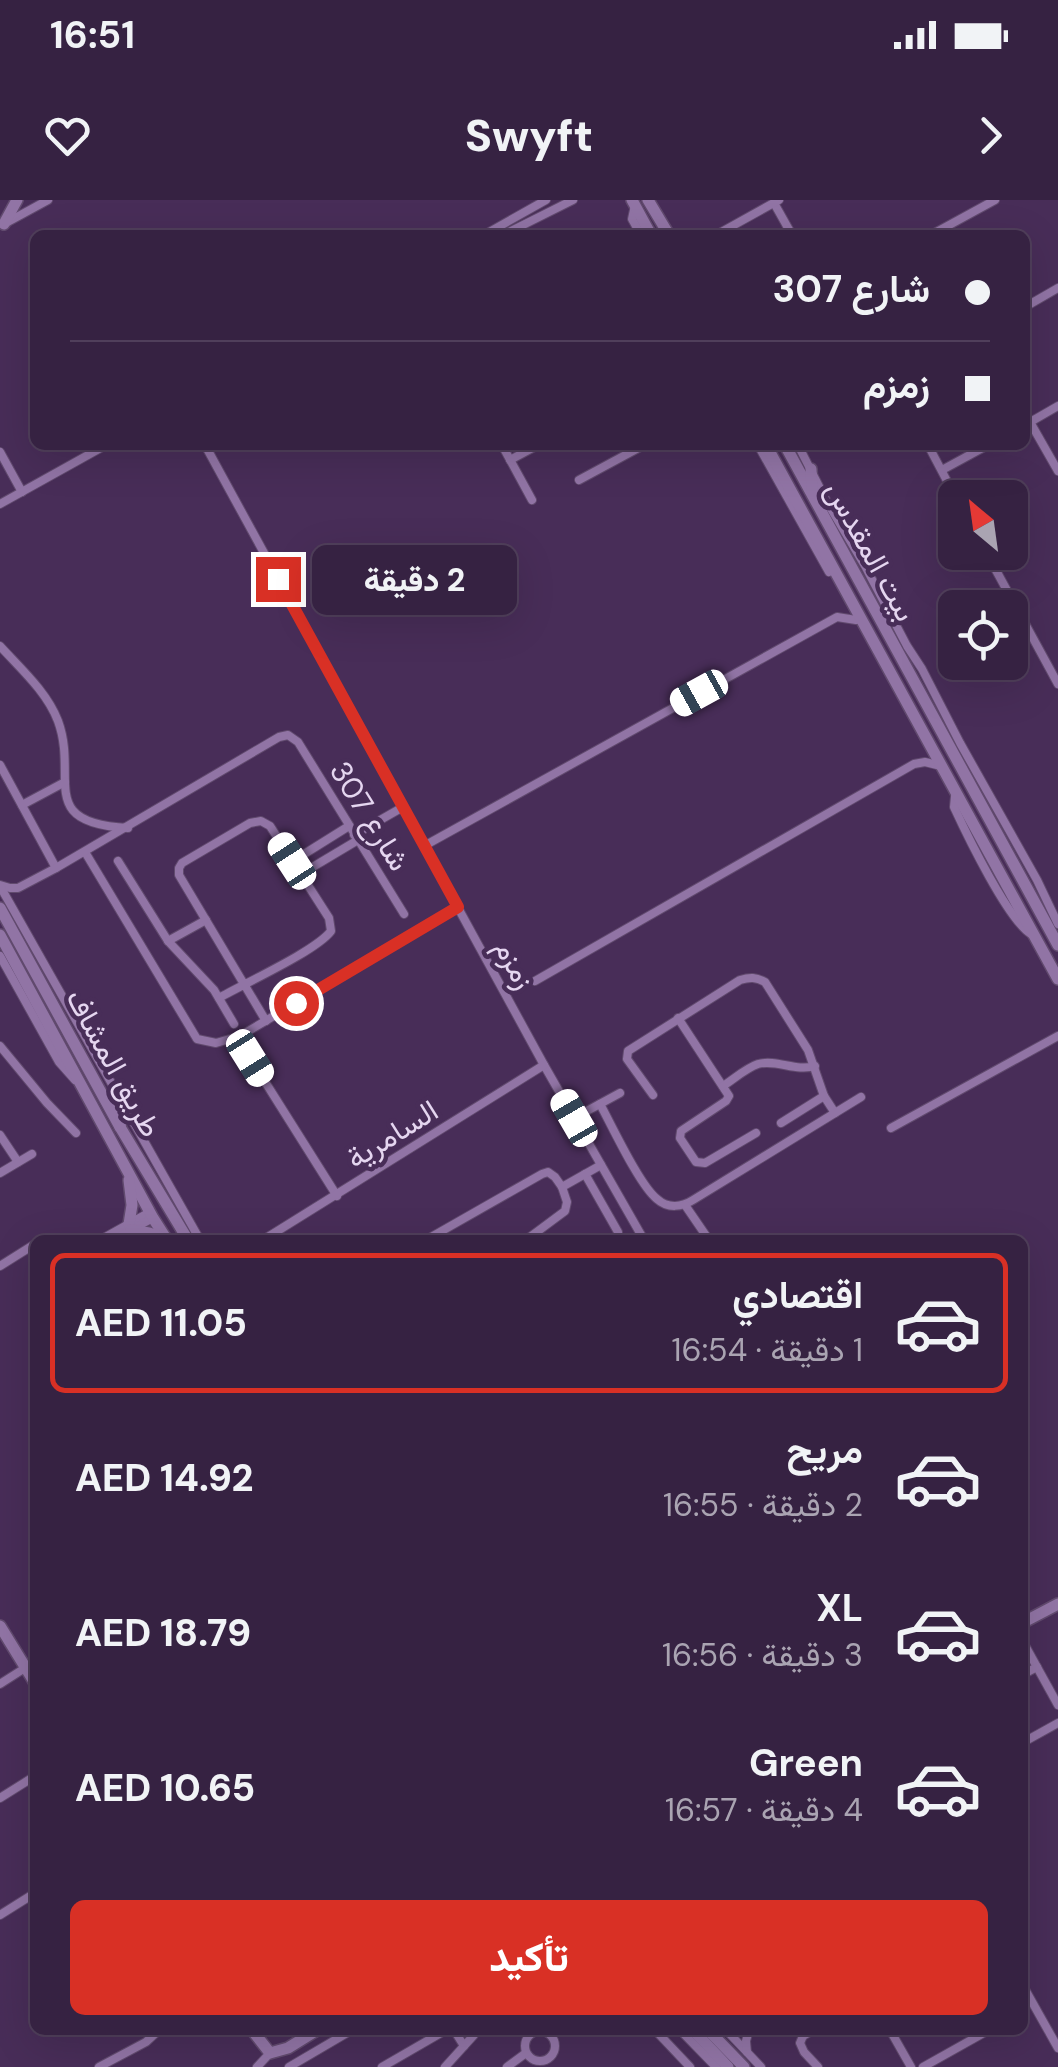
<!DOCTYPE html>
<html lang="ar">
<head>
<meta charset="utf-8">
<style>
  :root { --surface:#362242; --page:#412f4d; --text:#f1f3f6; --muted:#aaa4b2; --line:#503f5b; --accent:#d93025 }
  body { margin:0; font-family:"DM Sans",Vazirmatn,sans-serif; background:var(--page); color:var(--text); direction:rtl; height:100vh; display:flex; flex-direction:column; font-size:38px; white-space:nowrap }
  * { box-sizing:border-box; margin:0 }
  p { font-size:32px; color:var(--muted) }
  .icon { flex:none; width:55px; height:55px; fill:none; stroke:currentColor; stroke-width:2; stroke-linecap:round; stroke-linejoin:round }
  .map { position:relative; flex:1; overflow:hidden; direction:ltr }
  .side { position:absolute; left:30px; top:1035px; width:998px; height:800px; display:flex; flex-direction:column; background:var(--surface); border-radius:15px; box-shadow:0 10px 40px #0002,0 0 0 2px var(--line); direction:rtl }
  .side>* { flex:none }
  .banner { position:absolute; left:30px; top:30px; width:1000px; height:220px; border-radius:15px; box-shadow:0 10px 40px #0002,0 0 0 2px var(--line); direction:rtl; display:grid; align-content:center; height:220px; padding:0 40px; background:var(--surface) }
  .needle { width:65px; rotate:331deg }
  .fabs { position:absolute; left:938px; top:280px; display:grid; gap:20px }
  .fabs a { display:grid; place-items:center; width:90px; height:90px; border-radius:15px; background:var(--surface); box-shadow:0 10px 40px #0002,0 0 0 2px var(--line); font-size:50px }
  .end { position:absolute; width:45px; height:45px; margin:-22px; border:12px solid #d93025; background:#fff; box-shadow:0 0 0 5px #fff }
  .from { border-radius:50% }
  .bubble { position:absolute; height:70px; border-radius:15px; background:var(--surface); box-shadow:0 10px 40px #0002,0 0 0 2px var(--line); font-size:32px; font-weight:800; line-height:70px; text-align:center; direction:rtl }
  .car { position:absolute; width:30px; height:60px; margin:-30px -15px; border-radius:12px; box-shadow:0 0 8px 2px #0007; background:linear-gradient(#fff 24%,#345 0 40%,#fff 0 76%,#345 0 86%,#fff 0) }
  .banner b { display:flex; align-items:center; gap:35px; height:95px; font-size:38px }
  .banner b+b { border-top:2px solid var(--line) }
  .banner i { width:25px; height:25px; background:var(--text) }
  ul { padding:18px 0 0; list-style:none }
  li { display:flex; align-items:center; gap:30px; height:140px; margin:0 20px 15px; padding:0 20px; border:5px solid transparent; border-radius:15px }
  li div { flex:1 }
  li b { display:block; font-size:38px }
  li em { font-style:normal; font-weight:800 }
  li.selected { border-color:var(--accent) }
  li>.icon { width:90px; height:90px; stroke-width:1.5 }
  .action { display:flex; gap:20px; margin-top:auto; padding:20px 40px }
  .action a { flex:1; height:115px; border-radius:15px; background:var(--accent); color:#fff; font-size:40px; font-weight:800; line-height:115px; text-align:center }
  .status { display:flex; justify-content:space-between; align-items:center; height:70px; padding:0 50px; background:var(--surface); direction:ltr }
  .status svg { height:28px; fill:currentColor }
  header { display:flex; justify-content:space-between; align-items:center; height:130px; padding:0 40px; background:var(--surface); font-size:45px; font-weight:800 }
  .map>svg:first-child { display:block }
  .lines { fill:none; stroke-linecap:round; stroke-linejoin:round }
  .street-casing { stroke:#614a6e; stroke-width:10 }
  .secondary-casing { stroke:#614a6e; stroke-width:14 }
  .street { stroke:#9174a5; stroke-width:8 }
  .secondary { stroke:#9174a5; stroke-width:11 }
  .route { stroke:#d93025; stroke-width:12 }
  .labels { text-anchor:middle; dominant-baseline:central; stroke-width:9; stroke-linejoin:round; paint-order:stroke }
  .street-label { font-size:30px; fill:#e5d6f0; stroke:#482d58 }
</style>
</head>
<body>
<div class="status"><b>16:51</b><svg viewBox="0 0 49 12"><path d="M0 12V9h3v3zM5 12V6h3v6zM10 12V3h3v9zM15 12V0h3v12zM26 1h20v11H26zM47 4h2v5h-2z"/></svg></div>
<header><svg class="icon" aria-label="forward" viewBox="0 0 24 24"><path d="M9 5l7 7-7 7"/></svg>Swyft<svg class="icon" aria-label="heart" viewBox="0 0 24 24"><path d="M12 20l-8-8c-3-5 5-10 8-4 3-6 11-1 8 4z"/></svg></header>
<div class="map">
<svg width="1058" height="1867" viewBox="0 0 1058 1867">
  <rect width="100%" height="100%" fill="#482d58"/>
  <g class="lines">
    <!-- street casing -->
    <g class="street-casing">
      <g id="street">
        <path d="M774 3 792 35"/>
        <path d="M635 5 632 19 641 35"/>
        <path d="M4 24 48 0"/>
        <path d="M484 35 546 0"/>
        <path d="M503 35 573 0"/>
        <path d="M716 35 779 0"/>
        <path d="M931 35 995 0"/>
        <path d="M1025 107 1058 88"/>
        <path d="M1030 222 1058 271"/>
        <path d="M1025 225 1058 206"/>
        <path d="M205 245 544 865 644 1040"/>
        <path d="M502 245 532 300"/>
        <path d="M758 245 829 372"/>
        <path d="M798 245 827 302 865 366 907 446 922 469 960 543 1037 680 1058 724"/>
        <path d="M928 245 956 298"/>
        <path d="M0 252 22 292"/>
        <path d="M510 260 538 245"/>
        <path d="M942 270 988 245"/>
        <path d="M579 280 644 245"/>
        <path d="M0 304 106 245"/>
        <path d="M986 352 1058 484"/>
        <path d="M0 446C21 469 47 492 58 521 79 578 35 623 128 628"/>
        <path d="M0 565 56 668"/>
        <path d="M955 596 954 607C967 635 1008 720 1031 734"/>
        <path d="M22 605 65 582"/>
        <path d="M354 635 403 607"/>
        <path d="M424 646 837 417 856 420"/>
        <path d="M85 652 197 839 216 843 240 836"/>
        <path d="M118 661 168 741 214 790 234 824"/>
        <path d="M293 661 349 626"/>
        <path d="M301 674 358 640"/>
        <path d="M0 685 10 688H18L56 668 279 537 288 535 298 542 404 714"/>
        <path d="M0 686 200 1040"/>
        <path d="M168 741 206 720"/>
        <path d="M0 756 59 862 75 880"/>
        <path d="M535 781 914 564 925 562 941 566"/>
        <path d="M219 798C245 783 316 751 331 731L329 718 270 626 261 621 250 623 182 663 179 668V675L266 821"/>
        <path d="M678 818 729 896 726 901 681 931 680 938 696 962 705 963 756 933"/>
        <path d="M0 846 47 903 76 933"/>
        <path d="M723 886C734 879 746 868 758 864 777 859 796 872 815 866"/>
        <path d="M653 895 627 859 628 851 740 780C750 777 756 777 765 782L808 850 824 896 835 913"/>
        <path d="M600 904C612 926 640 986 657 999 668 1009 682 1007 693 1000L861 897"/>
        <path d="M574 918 620 893"/>
        <path d="M781 923 824 896"/>
        <path d="M891 928 1058 836"/>
        <path d="M0 935 18 962"/>
        <path d="M0 973 32 954"/>
        <path d="M585 974 618 1032V1040"/>
        <path d="M337 996 250 858 240 836 458 707"/>
        <path d="M685 1005 709 1040"/>
        <path d="M48 1040H65"/>
        <path d="M100 1040 150 1012"/>
        <path d="M112 1040 153 1018"/>
        <path d="M263 1040 544 865"/>
        <path d="M426 1040 542 974 548 972 555 977 562 987"/>
        <path d="M526 1040 565 1011 567 1002 562 987 601 965"/>
        <path d="M0 1066 35 1044"/>
        <path d="M1022 1440 1058 1505"/>
        <path d="M1022 1475 1037 1467"/>
        <path d="M0 1484 25 1468"/>
        <path d="M1022 1543 1058 1523"/>
        <path d="M0 1598 35 1576"/>
        <path d="M0 1715 35 1693"/>
        <path d="M1022 1784 1058 1848"/>
        <path d="M454 1830 464 1846"/>
        <path d="M655 1830 690 1867"/>
        <path d="M680 1830 716 1867"/>
        <path d="M726 1830 761 1867"/>
        <path d="M813 1830 803 1836 800 1843 804 1852 818 1867"/>
        <path d="M890 1830 911 1867"/>
        <circle cx="540" cy="1846" r="15"/>
        <path d="M747 1852 746 1841 749 1830"/>
        <path d="M99 1867 146 1842 159 1830"/>
        <path d="M257 1867 270 1853"/>
        <path d="M289 1867 352 1830"/>
        <path d="M382 1867 446 1830"/>
        <path d="M445 1867 474 1835"/>
        <path d="M507 1867 526 1853"/>
        <path d="M923 1867 989 1830"/>
      </g>
    </g>
    <!-- secondary casing -->
    <g class="secondary-casing">
      <g id="secondary">
        <path d="M632 0 651 35"/>
        <path d="M648 0 669 35"/>
        <path d="M4 24 17 0"/>
        <path d="M766 245 1058 779"/>
        <path d="M785 245 1058 745"/>
        <path d="M811 269 812 293"/>
        <path d="M0 708 120 927 188 1040"/>
        <path d="M0 735 153 1018 167 1040"/>
        <path d="M120 927 123 905"/>
        <path d="M129 1024 132 1005 129 980"/>
        <path d="M131 1030 149 1033 165 1039"/>
        <path d="M1022 1423 1058 1404"/>
        <path d="M0 1426 35 1483"/>
        <path d="M252 1830 270 1853 288 1848 317 1830"/>
        <path d="M693 1830 728 1867"/>
        <path d="M708 1830 744 1867"/>
      </g>
    </g>
    <!-- street -->
    <use href="#street" class="street"/>
    <!-- secondary -->
    <use href="#secondary" class="secondary"/>
  </g>
  <g class="lines">
    <!-- route -->
    <path class="route" d="M278 379 458 707 296 803"/>
  </g>
  <g class="labels">
    <!-- street labels -->
    <g class="street-label">
      <text transform="translate(871 351) rotate(61)">بيت المقدس</text>
      <text transform="translate(370 616) rotate(58)">شارع 307</text>
      <text transform="translate(515 764) rotate(62)">زمزم</text>
      <text transform="translate(114 863) rotate(61)">طريق المشاف</text>
      <text transform="translate(392 934) rotate(-32)">السامرية</text>
    </g>
  </g>
</svg>
<div class="fabs">
<a><svg class="needle" viewBox="-14 -14 28 28"><path d="M0-13l5 13h-10z" fill="#e53935"/><path d="M0 13l5-13h-10z" fill="#aaa4b2"/></svg></a>
<a><svg class="icon" aria-label="locate" viewBox="0 0 24 24"><circle cx="12" cy="12" r="6"/><path d="M12 2v4M12 18v4M2 12h4M18 12h4"/></svg></a>
</div>
<i class="end from" style="left:296px;top:803px"></i>
<i class="end" style="left:278px;top:379px"></i>
<div class="bubble" style="left:312px;top:345px;width:205px">2 دقيقة</div>
<i class="car" style="left:699px;top:493px;rotate:241deg"></i>
<i class="car" style="left:292px;top:661px;rotate:327deg"></i>
<i class="car" style="left:250px;top:858px;rotate:148deg"></i>
<i class="car" style="left:574px;top:918px;rotate:330deg"></i>
<div class="banner">
<b><i class="from"></i>شارع 307</b>
<b><i></i>زمزم</b>
</div>
<section class="side">
<ul>
<li class="selected"><svg class="icon" aria-label="car" viewBox="0 0 24 24"><path d="M5 17H2v-5l4-1 3-4h7l3 4 3 1v5h-3M9 17h6M6 11h13"/><circle cx="7" cy="17" r="2"/><circle cx="17" cy="17" r="2"/></svg><div><b>اقتصادي</b><p>1 دقيقة · 16:54</p></div><em>AED 11.05</em></li>
<li><svg class="icon" aria-label="car" viewBox="0 0 24 24"><path d="M5 17H2v-5l4-1 3-4h7l3 4 3 1v5h-3M9 17h6M6 11h13"/><circle cx="7" cy="17" r="2"/><circle cx="17" cy="17" r="2"/></svg><div><b>مريح</b><p>2 دقيقة · 16:55</p></div><em>AED 14.92</em></li>
<li><svg class="icon" aria-label="car" viewBox="0 0 24 24"><path d="M5 17H2v-5l4-1 3-4h7l3 4 3 1v5h-3M9 17h6M6 11h13"/><circle cx="7" cy="17" r="2"/><circle cx="17" cy="17" r="2"/></svg><div><b>XL</b><p>3 دقيقة · 16:56</p></div><em>AED 18.79</em></li>
<li><svg class="icon" aria-label="car" viewBox="0 0 24 24"><path d="M5 17H2v-5l4-1 3-4h7l3 4 3 1v5h-3M9 17h6M6 11h13"/><circle cx="7" cy="17" r="2"/><circle cx="17" cy="17" r="2"/></svg><div><b>Green</b><p>4 دقيقة · 16:57</p></div><em>AED 10.65</em></li>
</ul>
<div class="action"><a>تأكيد</a></div>
</section>
</div>
</body>
</html>
